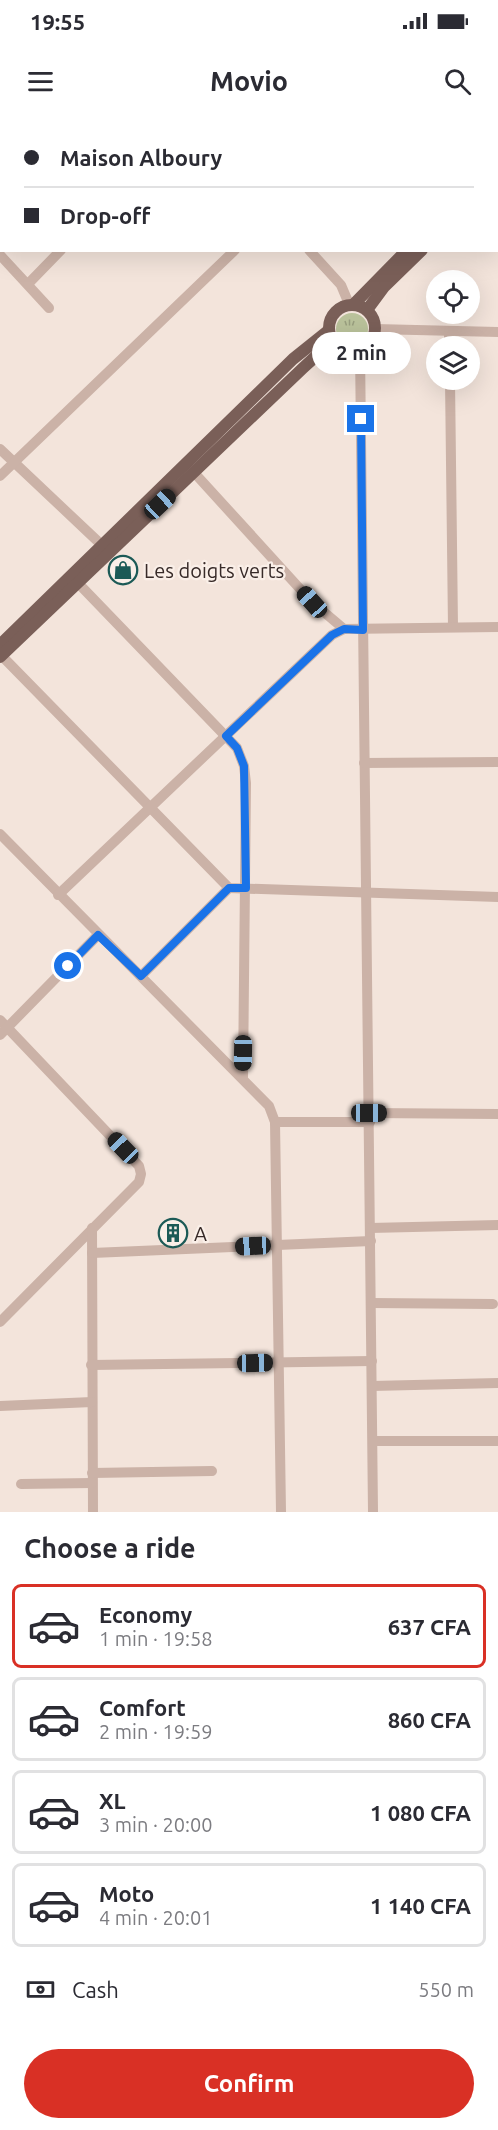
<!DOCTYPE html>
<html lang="en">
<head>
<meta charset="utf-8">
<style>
  :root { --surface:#fff; --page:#f7f7f7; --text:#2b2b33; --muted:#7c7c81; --line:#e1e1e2; --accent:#d93025 }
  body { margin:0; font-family:Ubuntu,sans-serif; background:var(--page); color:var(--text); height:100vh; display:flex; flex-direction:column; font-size:22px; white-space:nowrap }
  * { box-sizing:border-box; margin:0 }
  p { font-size:20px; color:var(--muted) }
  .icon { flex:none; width:33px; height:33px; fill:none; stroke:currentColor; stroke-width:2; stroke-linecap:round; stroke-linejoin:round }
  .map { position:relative; height:1392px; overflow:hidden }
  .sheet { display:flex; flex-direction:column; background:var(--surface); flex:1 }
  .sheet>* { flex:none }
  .hud { position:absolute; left:0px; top:0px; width:498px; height:132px; box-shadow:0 6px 24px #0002; display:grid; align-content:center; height:132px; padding:0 24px; background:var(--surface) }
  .buttons { position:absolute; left:426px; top:150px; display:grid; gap:12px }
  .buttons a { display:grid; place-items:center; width:54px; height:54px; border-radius:50%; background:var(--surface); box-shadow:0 6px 24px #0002; font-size:30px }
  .end { position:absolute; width:27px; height:27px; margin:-14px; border:8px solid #1a73e8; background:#fff; box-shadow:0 0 0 3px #fff }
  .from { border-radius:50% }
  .bubble { position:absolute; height:42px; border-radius:21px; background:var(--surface); box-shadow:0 6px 24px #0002; font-size:20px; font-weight:600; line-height:42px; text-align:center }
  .car { position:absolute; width:18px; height:36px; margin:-18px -9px; border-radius:8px; box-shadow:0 0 4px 2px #0007; background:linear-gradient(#222 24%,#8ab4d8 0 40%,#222 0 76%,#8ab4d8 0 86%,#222 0) }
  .hud b { display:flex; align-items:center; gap:21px; height:57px; font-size:22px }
  .hud b+b { border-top:2px solid var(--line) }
  .hud i { width:15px; height:15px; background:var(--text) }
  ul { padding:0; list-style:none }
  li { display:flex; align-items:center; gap:18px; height:84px; margin:0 12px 9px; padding:0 12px; border:3px solid var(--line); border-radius:9px }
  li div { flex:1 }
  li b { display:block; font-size:22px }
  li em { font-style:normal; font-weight:600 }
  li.active { border-color:var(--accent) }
  li>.icon { width:54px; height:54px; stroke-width:1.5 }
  h2 { padding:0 24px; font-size:27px; line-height:72px }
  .pay { display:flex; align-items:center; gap:15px; height:66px; padding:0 24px; font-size:22px }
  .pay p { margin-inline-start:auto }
  .action { display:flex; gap:12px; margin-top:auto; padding:12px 24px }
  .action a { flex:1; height:69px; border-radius:36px; background:var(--accent); color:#fff; font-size:24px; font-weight:600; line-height:69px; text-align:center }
  .status { display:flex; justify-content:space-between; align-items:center; height:42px; padding:0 30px; background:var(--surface); direction:ltr }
  .status svg { height:16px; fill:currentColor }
  header { display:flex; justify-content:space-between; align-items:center; height:78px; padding:0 24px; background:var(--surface); font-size:27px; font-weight:600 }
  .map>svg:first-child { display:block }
  .grass { fill:url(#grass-tufts) }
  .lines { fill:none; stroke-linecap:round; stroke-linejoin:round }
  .minor { stroke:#cbb2a7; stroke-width:10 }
  .major { stroke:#7a5f58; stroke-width:12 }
  .route { stroke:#1a73e8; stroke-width:8 }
  .labels { text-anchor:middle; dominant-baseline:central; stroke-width:4.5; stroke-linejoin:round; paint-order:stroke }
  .poi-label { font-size:20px; fill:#372a28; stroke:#faefe8; text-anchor:start }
</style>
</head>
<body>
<div class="status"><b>19:55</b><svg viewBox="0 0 49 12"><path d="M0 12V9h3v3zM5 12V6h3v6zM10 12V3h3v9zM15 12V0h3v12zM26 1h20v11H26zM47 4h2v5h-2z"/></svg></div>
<header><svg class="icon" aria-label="menu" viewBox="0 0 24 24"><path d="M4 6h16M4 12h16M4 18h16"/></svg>Movio<svg class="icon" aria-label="search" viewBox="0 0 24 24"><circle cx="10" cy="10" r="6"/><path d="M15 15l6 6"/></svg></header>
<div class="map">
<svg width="498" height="1392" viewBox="0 0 498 1392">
  <defs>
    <pattern id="grass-tufts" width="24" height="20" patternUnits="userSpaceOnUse" patternTransform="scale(1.5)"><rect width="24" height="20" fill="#bac29b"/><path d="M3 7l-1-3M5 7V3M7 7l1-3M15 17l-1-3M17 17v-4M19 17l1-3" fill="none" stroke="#989e7e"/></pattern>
  </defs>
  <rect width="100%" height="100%" fill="#f3e4db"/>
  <!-- grass -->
  <circle class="grass" cx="352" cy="209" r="16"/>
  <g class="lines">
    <!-- minor -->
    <g class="minor">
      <path d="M184 0 185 2"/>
      <path d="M79 2 80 0"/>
      <path d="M0 77 2 76"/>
      <path d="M309 130 341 165 349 184"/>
      <path d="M0 135 49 188"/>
      <path d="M28 164 61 130"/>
      <path d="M375 209 498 212"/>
      <path d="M449 212V226"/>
      <path d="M360 229 373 1392"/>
      <path d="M450 260 453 507"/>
      <path d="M0 329 107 430"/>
      <path d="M189 347 312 482 344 509"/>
      <path d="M0 356 235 130"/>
      <path d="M77 462 237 628 244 646 246 663 243 957"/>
      <path d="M0 534 229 768 498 777"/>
      <path d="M364 643 498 642"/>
      <path d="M0 714 269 986 275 1002 281 1392"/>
      <path d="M58 775 332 515 344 509 498 507"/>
      <path d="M141 856 229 768"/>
      <path d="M0 900 139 1046 141 1054 139 1062 0 1202"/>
      <path d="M0 915 98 815"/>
      <path d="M369 993 498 994"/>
      <path d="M275 1002H370"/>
      <path d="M92 1108 93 1392"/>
      <path d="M370 1108 498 1105"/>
      <path d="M92 1133 371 1121"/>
      <path d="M371 1183 493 1184"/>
      <path d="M91 1245 372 1241"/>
      <path d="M372 1266 498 1263"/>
      <path d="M0 1286 92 1282"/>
      <path d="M373 1321H498"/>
      <path d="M92 1353 212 1351"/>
      <path d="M21 1364 92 1363"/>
    </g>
    <!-- major -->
    <g class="major">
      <path d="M496 41 498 40"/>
      <path d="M496 57 498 56"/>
      <path d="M354 184 407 130"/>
      <circle cx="352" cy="208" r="23"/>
      <path d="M367 190 384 167 422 130"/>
      <path d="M0 525 293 239 328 211"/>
      <path d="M0 537 303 248 315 237 336 225"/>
    </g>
  </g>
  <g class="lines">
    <!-- route -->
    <path class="route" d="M68 846 98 815 141 856 229 768H246L244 646 237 628 226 616 332 515 344 509 363 510 361 299"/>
  </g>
  <!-- icons -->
  <defs>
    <g id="shop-ring" transform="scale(1.5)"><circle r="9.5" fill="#faefe8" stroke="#1c5a56" stroke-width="1.5"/><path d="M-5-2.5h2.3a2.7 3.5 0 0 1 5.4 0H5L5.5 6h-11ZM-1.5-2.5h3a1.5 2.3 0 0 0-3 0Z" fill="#1c5a56"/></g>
    <g id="building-ring" transform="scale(1.5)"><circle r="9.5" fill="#faefe8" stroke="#1c5a56" stroke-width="1.5"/><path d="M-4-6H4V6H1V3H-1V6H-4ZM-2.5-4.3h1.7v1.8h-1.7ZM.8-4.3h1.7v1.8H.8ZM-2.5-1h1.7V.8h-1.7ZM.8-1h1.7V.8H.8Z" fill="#1c5a56"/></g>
  </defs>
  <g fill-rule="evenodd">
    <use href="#shop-ring" x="123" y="450"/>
    <use href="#building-ring" x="173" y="1113"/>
  </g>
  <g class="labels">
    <!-- poi labels -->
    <g class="poi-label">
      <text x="144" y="450">Les doigts verts</text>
      <text x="194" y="1113">A</text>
    </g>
  </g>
</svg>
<div class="buttons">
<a><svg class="icon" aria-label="locate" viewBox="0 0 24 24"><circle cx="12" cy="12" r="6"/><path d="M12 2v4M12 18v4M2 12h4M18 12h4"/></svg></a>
<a><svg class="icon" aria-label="layers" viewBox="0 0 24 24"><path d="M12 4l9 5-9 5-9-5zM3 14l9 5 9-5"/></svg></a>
</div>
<i class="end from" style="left:68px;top:846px"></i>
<i class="end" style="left:361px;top:299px"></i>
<div class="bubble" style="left:312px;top:212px;width:99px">2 min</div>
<i class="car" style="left:160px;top:384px;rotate:47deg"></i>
<i class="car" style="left:312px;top:482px;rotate:318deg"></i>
<i class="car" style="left:243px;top:933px;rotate:181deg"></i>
<i class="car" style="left:369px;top:993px;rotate:90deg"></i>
<i class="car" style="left:123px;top:1028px;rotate:316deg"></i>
<i class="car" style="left:253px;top:1126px;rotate:267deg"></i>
<i class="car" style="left:255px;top:1243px;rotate:89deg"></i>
<div class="hud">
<b><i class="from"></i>Maison Alboury</b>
<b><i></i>Drop-off</b>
</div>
</div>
<section class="sheet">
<h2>Choose a ride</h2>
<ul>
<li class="active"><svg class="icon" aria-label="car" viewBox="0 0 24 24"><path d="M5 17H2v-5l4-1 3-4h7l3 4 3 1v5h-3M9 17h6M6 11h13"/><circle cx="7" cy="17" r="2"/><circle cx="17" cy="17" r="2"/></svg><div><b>Economy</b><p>1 min · 19:58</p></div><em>637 CFA</em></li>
<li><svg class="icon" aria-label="car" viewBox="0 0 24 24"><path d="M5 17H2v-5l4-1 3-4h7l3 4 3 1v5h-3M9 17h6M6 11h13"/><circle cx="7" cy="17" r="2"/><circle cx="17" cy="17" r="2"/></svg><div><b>Comfort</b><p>2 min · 19:59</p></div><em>860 CFA</em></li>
<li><svg class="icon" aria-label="car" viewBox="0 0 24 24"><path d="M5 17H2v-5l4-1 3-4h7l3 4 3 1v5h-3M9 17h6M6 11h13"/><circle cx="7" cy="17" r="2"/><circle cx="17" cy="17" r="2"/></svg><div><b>XL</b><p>3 min · 20:00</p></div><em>1 080 CFA</em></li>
<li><svg class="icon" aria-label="car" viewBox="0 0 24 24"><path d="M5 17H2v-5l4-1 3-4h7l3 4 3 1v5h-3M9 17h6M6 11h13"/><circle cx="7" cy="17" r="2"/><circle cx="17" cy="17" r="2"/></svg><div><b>Moto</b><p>4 min · 20:01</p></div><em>1 140 CFA</em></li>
</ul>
<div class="pay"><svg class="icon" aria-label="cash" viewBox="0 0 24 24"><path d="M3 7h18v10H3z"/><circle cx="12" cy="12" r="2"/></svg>Cash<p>550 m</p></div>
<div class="action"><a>Confirm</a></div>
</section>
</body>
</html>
